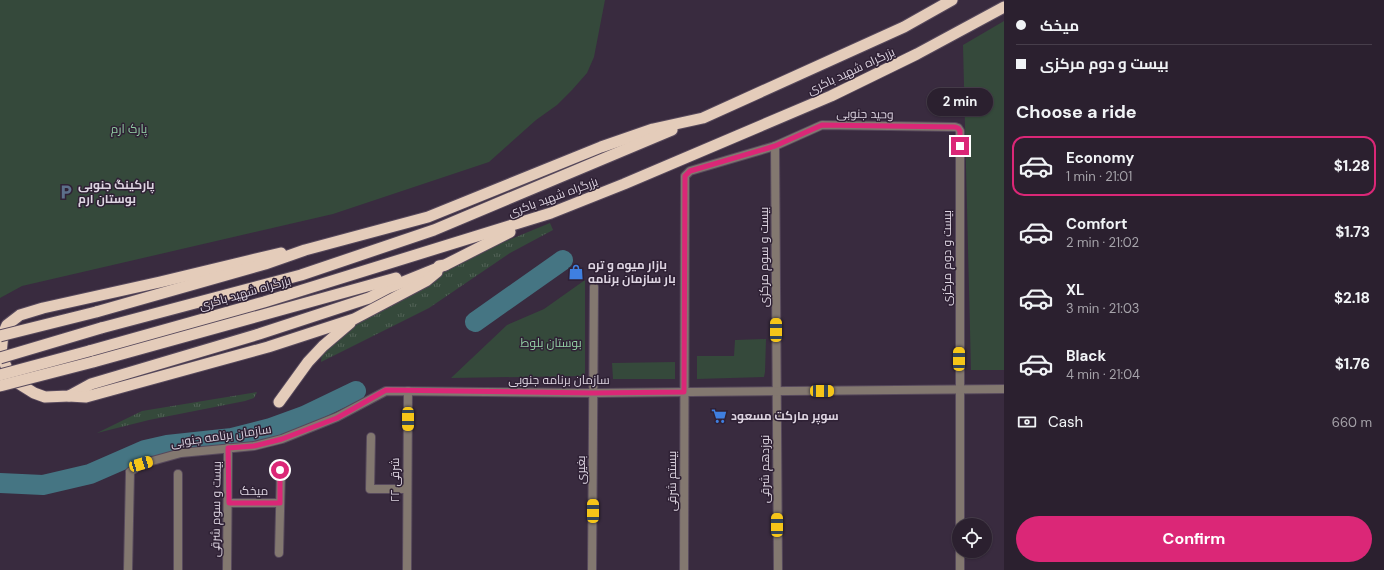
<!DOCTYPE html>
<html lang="en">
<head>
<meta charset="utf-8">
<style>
  :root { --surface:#2b202f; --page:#372d3b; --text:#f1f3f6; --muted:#a6a3aa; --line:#473e4b; --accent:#db2777 }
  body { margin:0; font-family:"DM Sans",Cairo,sans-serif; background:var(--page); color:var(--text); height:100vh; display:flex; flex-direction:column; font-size:15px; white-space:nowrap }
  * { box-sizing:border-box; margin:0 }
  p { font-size:13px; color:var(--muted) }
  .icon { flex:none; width:22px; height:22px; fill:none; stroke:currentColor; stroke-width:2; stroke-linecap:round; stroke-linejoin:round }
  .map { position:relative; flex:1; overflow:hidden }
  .drawer { display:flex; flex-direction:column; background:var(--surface); width:380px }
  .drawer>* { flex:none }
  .hud { display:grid; align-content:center; height:88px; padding:0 12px; background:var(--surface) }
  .fabs { position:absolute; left:952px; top:518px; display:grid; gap:8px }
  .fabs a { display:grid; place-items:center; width:40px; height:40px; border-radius:50%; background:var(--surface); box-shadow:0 1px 3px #0004,0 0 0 1px var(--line); font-size:20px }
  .end { position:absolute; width:18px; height:18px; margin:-9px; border:5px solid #db2777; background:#fff; box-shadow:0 0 0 2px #fff }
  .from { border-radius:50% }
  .bubble { position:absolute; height:28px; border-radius:14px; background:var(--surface); box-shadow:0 1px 3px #0004,0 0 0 1px var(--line); font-size:13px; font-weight:700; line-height:28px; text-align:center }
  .car { position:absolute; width:12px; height:24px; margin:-12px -6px; border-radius:5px; box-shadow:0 0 3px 1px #0007; background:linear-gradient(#f5c518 24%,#345 0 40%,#f5c518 0 76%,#345 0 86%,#f5c518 0) }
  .hud b { display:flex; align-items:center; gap:14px; height:38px; font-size:15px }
  .hud b+b { border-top:1px solid var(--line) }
  .hud i { width:10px; height:10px; background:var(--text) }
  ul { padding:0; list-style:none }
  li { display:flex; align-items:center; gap:12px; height:60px; margin:0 8px 6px; padding:0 4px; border:2px solid transparent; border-radius:12px }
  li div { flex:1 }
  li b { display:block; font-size:15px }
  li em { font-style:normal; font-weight:700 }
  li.on { border-color:var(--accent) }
  li>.icon { width:36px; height:36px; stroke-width:1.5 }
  h2 { padding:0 12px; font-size:18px; line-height:48px }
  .pay { display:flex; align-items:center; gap:10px; height:44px; padding:0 12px; font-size:15px }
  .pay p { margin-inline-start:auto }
  .button { display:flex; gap:8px; margin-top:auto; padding:8px 12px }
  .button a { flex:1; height:46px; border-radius:24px; background:var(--accent); color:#fff; font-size:16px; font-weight:700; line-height:46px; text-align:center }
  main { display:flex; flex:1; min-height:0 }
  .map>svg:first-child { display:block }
  .grass { fill:url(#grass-tufts) }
  .green { fill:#35493b }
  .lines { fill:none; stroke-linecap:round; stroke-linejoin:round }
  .river { stroke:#457583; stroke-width:20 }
  .minor-casing { stroke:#57495c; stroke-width:10 }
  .tertiary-casing { stroke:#57495c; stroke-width:10 }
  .trunk-casing { stroke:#57495c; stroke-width:13 }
  .minor { stroke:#837870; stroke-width:8 }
  .tertiary { stroke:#837870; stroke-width:8 }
  .trunk { stroke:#e4ccba; stroke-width:11 }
  .trunk-bridge-casing { stroke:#57495c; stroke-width:13; stroke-linecap:butt }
  .trunk-bridge { stroke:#e4ccba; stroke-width:11 }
  .route { stroke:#db2777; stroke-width:5 }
  .labels { text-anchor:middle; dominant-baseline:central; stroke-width:3; stroke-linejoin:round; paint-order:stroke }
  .street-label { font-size:12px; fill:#ddd4e1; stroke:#2f2135 }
  .park-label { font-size:12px; fill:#92cfa4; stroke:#2f2135 }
  .poi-label { font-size:12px; font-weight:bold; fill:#ddd4e1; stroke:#2f2135; text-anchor:start }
</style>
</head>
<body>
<main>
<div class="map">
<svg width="1004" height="570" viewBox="0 0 1004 570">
  <defs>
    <pattern id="grass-tufts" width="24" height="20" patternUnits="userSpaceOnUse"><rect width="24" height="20" fill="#35493b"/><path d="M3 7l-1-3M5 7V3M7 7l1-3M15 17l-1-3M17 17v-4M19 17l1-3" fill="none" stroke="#526257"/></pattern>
  </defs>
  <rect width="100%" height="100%" fill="#392b3f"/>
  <!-- grass -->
  <g class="grass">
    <path d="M550 223 553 230 510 253 429 308 321 362 322 351 354 322 419 288 450 267 475 254Z"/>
    <path d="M257 392 254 398 245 401 149 420 97 433 142 411Z"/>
  </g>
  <!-- green -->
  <g class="green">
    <path d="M0 0H605L594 57 587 73 572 90 557 105 536 120 489 162 333 214 22 286 0 298Z"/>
    <path d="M1004 21V370H971L963 45Z"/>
    <path d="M585 280V376L451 378 507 325 544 309Z"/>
    <path d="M766 339 765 372 764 377 697 379V356H734L735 340Z"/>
    <path d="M675 362V379H613L612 363Z"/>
  </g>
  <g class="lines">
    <!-- river -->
    <g class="river">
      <path d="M475 322 563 260"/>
      <path d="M0 483 43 485 90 474 145 450 167 445 232 438 271 428 304 416 356 391"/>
    </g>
    <!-- minor casing -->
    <g class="minor-casing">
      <g id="minor">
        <path d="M775 146 778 570"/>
        <path d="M371 437 370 489H407"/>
        <path d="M178 474V570"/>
        <path d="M229 503H279"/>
        <path d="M960 551V570"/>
        <path d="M279 553 281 470"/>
        <path d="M128 570 130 472"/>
        <path d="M227 570 228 448"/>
        <path d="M407 570 408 391"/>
        <path d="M592 570 594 287"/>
        <path d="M684 570 685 176 690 171 775 146 822 125 955 127 958 128 960 131V525"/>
      </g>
    </g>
    <!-- tertiary casing -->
    <g class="tertiary-casing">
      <path id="tertiary" d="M130 472 141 464 181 453 254 446 282 439 337 417 386 391 593 393 1004 389"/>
    </g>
    <!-- trunk casing -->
    <g class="trunk-casing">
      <g id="trunk">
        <path d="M281 253 160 282 43 308 20 315 7 325 3 334 1 354 8 371 18 383 34 393 45 397 69 396 91 384 259 334 369 298 388 288 445 265"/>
        <path d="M439 266 445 265 510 232"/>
        <path d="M96 312 265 264 305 250 428 217 601 147 653 129 703 118 904 27 952 0"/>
        <path d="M101 328 301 275 434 230 672 130"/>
        <path d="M89 351 264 302 551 213 624 184 831 96 917 54 1004 7"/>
        <path d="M93 362 396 278"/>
        <path d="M69 396 86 397 268 347 354 319 426 281 437 272"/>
        <path d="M279 402 308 362 323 346 350 323"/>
      </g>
    </g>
    <!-- minor -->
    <use href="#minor" class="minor"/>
    <!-- tertiary -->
    <use href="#tertiary" class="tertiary"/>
    <!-- trunk -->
    <use href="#trunk" class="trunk"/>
    <!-- trunk-bridge casing -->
    <g class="trunk-bridge-casing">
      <g id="trunk-bridge">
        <path d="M0 336 96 312"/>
        <path d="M0 358 101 328"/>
        <path d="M0 375 89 351"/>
        <path d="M0 386 93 362"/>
      </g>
    </g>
    <!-- trunk-bridge -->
    <use href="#trunk-bridge" class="trunk-bridge"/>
  </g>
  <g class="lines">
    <!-- route -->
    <path class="route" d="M280 470V503H229L228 448 254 446 282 439 337 418 386 390 593 393 684 392 685 176 690 171 775 146 822 125 955 127 958 128 960 131V146"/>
  </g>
  <!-- icons -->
  <defs>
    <g id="parking-bare" transform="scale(1.2)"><path d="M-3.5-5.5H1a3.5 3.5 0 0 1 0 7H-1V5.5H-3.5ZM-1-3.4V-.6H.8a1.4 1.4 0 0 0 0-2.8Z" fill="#5c6f8a" stroke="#2f2135" stroke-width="2.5" paint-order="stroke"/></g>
    <g id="shop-bare" transform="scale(1.2)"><path d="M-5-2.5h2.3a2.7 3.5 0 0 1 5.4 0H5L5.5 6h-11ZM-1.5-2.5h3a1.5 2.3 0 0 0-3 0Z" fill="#3f7fe0" stroke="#2f2135" stroke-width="2.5" paint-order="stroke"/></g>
    <g id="supermarket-bare" transform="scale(1.2)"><path d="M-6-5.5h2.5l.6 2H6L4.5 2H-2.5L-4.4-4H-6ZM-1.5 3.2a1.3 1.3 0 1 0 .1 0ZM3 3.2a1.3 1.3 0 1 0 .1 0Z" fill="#3f7fe0" stroke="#2f2135" stroke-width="2.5" paint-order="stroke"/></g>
  </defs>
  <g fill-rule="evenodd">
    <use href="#parking-bare" x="66" y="192"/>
    <use href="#shop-bare" x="576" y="272"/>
    <use href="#supermarket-bare" x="719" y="416"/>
  </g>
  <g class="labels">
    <!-- street labels -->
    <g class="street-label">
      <text transform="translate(851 71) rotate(-25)">بزرگراه شهید باکری</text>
      <text transform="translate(865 114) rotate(1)">وحید جنوبی</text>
      <text transform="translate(553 197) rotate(-20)">بزرگراه شهید باکری</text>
      <text transform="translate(764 257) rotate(-90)">بیست و سوم مرکزی</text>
      <text transform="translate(947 258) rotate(-90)">بیست و دوم مرکزی</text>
      <text transform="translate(245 293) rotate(-16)">بزرگراه شهید باکری</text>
      <text x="559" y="380">سازمان برنامه جنوبی</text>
      <text transform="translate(221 436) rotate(-8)">سازمان برنامه جنوبی</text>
      <text transform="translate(765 469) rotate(-90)">نوزدهم شرقی</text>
      <text transform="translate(581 470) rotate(-90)">بغیری</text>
      <text transform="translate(395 480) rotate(-90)">۲۲ شرقی</text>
      <text transform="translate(672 481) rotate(-90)">بیستم شرقی</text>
      <text x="254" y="491">میخک</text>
      <text transform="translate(216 509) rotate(-89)">بیست و سوم شرقی</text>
    </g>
    <!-- park labels -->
    <g class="park-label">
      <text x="129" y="129">پارک ارم</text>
      <text x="551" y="343">بوستان بلوط</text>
    </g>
    <!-- poi labels -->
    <g class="poi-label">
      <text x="78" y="185">پارکینگ جنوبی<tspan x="78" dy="14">بوستان ارم</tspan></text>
      <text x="588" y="265">بازار میوه و تره<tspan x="588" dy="14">بار سازمان برنامه</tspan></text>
      <text x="731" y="416">سوپر مارکت مسعود</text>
    </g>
  </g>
</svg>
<div class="fabs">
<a><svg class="icon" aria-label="locate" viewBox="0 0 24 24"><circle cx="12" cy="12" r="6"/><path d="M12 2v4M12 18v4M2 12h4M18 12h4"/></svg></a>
</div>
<i class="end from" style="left:280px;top:470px"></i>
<i class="end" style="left:960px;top:146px"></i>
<div class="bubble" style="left:927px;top:88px;width:66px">2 min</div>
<i class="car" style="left:776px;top:330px;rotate:0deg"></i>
<i class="car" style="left:959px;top:359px;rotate:0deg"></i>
<i class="car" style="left:822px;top:391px;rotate:90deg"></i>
<i class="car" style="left:408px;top:419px;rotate:180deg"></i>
<i class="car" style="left:141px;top:464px;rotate:74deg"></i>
<i class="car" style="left:593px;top:511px;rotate:0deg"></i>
<i class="car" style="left:777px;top:525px;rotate:0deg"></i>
</div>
<section class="drawer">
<div class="hud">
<b><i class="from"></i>میخک</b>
<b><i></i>بیست و دوم مرکزی</b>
</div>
<h2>Choose a ride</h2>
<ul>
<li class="on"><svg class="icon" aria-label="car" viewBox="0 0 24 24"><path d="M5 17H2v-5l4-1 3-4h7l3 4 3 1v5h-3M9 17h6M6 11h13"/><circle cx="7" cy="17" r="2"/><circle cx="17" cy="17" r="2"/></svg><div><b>Economy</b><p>1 min · 21:01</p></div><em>$1.28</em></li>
<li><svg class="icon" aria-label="car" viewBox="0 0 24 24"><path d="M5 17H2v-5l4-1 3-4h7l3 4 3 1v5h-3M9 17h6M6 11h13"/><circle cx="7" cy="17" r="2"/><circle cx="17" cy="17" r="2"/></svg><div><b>Comfort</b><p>2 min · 21:02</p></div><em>$1.73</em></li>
<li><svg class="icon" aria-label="car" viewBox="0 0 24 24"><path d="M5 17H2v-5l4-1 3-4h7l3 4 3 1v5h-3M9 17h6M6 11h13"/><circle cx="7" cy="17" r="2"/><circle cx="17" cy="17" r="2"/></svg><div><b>XL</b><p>3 min · 21:03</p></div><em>$2.18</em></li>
<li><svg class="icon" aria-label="car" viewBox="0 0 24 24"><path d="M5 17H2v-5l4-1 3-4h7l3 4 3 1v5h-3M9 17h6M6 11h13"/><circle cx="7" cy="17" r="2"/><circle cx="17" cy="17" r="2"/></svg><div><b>Black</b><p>4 min · 21:04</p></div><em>$1.76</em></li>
</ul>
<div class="pay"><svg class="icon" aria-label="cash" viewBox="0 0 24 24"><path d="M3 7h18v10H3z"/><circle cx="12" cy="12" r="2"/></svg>Cash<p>660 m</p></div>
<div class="button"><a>Confirm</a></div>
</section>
</main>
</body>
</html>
